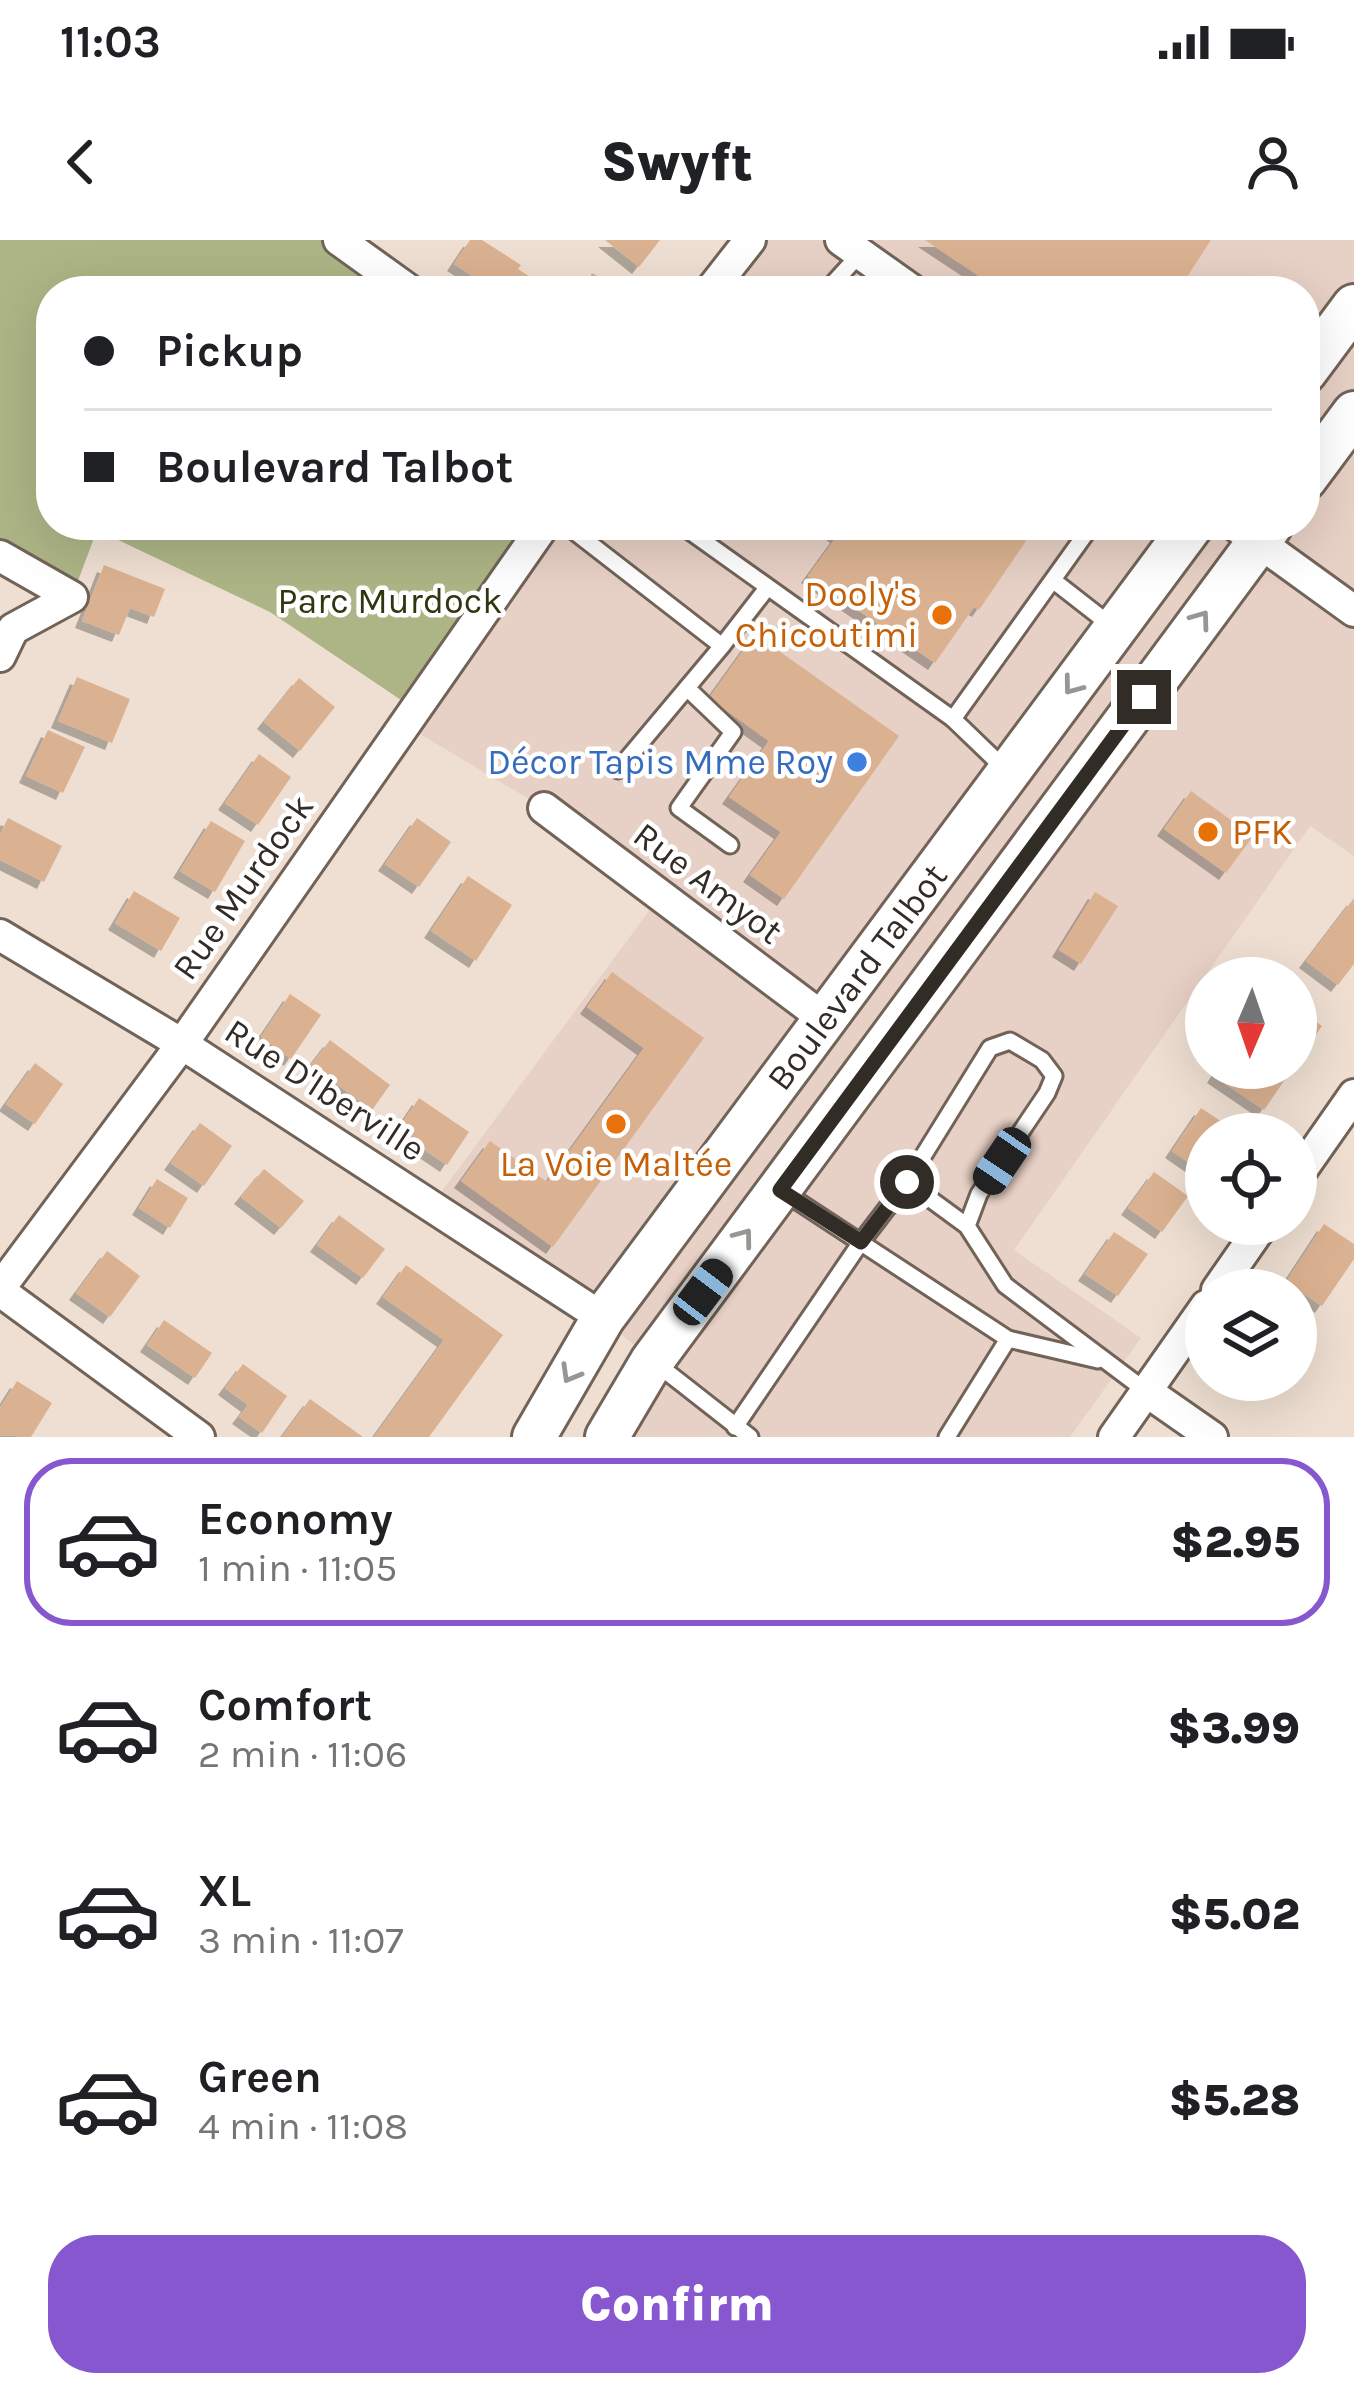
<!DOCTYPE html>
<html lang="en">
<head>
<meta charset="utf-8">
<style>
  :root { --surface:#fff; --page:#f6f6f6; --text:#202124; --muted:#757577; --line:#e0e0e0; --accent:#8657cf }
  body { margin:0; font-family:Karla,sans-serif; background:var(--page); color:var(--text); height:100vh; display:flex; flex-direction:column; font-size:45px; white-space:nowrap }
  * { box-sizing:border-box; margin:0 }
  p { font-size:39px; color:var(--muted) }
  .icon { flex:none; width:66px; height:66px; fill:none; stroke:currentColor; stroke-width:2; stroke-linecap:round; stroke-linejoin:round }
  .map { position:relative; height:1197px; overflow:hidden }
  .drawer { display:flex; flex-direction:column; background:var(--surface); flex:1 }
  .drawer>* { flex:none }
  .banner { position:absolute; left:36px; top:36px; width:1284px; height:264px; border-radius:48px; box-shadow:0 12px 48px #0002; display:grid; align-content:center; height:264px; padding:0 48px; background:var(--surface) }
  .needle { width:78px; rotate:182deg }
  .buttons { position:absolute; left:1185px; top:717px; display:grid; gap:24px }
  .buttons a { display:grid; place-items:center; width:132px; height:132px; border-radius:50%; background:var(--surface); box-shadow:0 12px 48px #0002; font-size:60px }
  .end { position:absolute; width:54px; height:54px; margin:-27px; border:15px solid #322c27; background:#fff; box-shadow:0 0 0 6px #fff }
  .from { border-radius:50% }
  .car { position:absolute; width:36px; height:72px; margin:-36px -18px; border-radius:15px; box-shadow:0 0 9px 3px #0007; background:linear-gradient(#222 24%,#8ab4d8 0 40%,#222 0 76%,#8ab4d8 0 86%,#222 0) }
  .banner b { display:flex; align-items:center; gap:42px; height:114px; font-size:45px }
  .banner b+b { border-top:3px solid var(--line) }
  .banner i { width:30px; height:30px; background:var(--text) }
  ul { padding:21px 0 0; list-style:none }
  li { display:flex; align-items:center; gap:36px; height:168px; margin:0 24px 18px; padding:0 24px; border:6px solid transparent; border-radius:48px }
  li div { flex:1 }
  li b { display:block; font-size:45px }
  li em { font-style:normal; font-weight:800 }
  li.selected { border-color:var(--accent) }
  li>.icon { width:108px; height:108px; stroke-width:1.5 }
  .button { display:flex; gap:24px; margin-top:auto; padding:24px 48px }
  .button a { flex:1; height:138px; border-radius:48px; background:var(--accent); color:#fff; font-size:48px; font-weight:800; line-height:138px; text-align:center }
  .status { display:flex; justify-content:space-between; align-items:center; height:84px; padding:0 60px; background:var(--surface); direction:ltr }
  .status svg { height:33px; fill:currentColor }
  header { display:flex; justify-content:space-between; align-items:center; height:156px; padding:0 48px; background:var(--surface); font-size:54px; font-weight:800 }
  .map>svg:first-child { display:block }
  .commercial { fill:#e7d0c5 }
  .green { fill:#adb586 }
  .building { fill:#dbb291; filter:url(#shadow) }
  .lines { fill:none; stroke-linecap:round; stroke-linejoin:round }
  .lane-casing { stroke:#716357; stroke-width:21 }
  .street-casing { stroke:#716357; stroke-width:36 }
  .secondary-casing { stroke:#716357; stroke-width:48 }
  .lane { stroke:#fff; stroke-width:15 }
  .street { stroke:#fff; stroke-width:30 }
  .secondary { stroke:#fff; stroke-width:42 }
  .oneway { stroke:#989693 }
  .route { stroke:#322c27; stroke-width:15 }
  .food-dot { fill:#e8710a; stroke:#fff; stroke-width:4.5 }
  .shop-dot { fill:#3f7fe0; stroke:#fff; stroke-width:4.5 }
  .labels { text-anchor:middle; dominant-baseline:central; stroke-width:9; stroke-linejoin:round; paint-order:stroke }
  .food-label { font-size:36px; fill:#c56008; stroke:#fff; text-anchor:end }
  .park-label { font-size:36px; fill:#313611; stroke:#fff }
  .shop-label { font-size:36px; fill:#366cbe; stroke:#fff; text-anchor:end }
  .street-label { font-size:36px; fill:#322c27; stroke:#fff }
</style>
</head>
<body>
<div class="status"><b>11:03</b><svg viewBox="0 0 49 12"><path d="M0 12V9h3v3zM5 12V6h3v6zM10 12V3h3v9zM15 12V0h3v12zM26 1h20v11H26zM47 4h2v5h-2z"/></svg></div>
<header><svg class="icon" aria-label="back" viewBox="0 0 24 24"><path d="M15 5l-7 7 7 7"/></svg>Swyft<svg class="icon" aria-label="person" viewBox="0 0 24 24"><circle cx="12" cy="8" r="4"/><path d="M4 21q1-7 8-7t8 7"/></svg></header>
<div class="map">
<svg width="1354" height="1197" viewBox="0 0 1354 1197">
  <defs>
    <filter id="shadow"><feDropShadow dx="-7" dy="7" stdDeviation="0" flood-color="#0004"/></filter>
  </defs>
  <rect width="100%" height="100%" fill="#efdfd2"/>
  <!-- commercial -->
  <path class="commercial" d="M750 0H1354V616L1310 586 1014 1010 1141 1098 1070 1197H607L652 1121 603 1078 431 966 660 656 544 568 403 484 544 285H1305V51H710Z"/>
  <!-- green -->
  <path class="green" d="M0 0H332L416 51H51V285H533L413 468 270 372 97 290 72 357 0 315Z"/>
  <!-- building -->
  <g class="building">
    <path d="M470 0H482L521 25 518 29 538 42 533 51H496L454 24Z"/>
    <path d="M605 0H660L639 27Z"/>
    <path d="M925 0H1211L1178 51H1002Z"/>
    <path d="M592 33 625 51H583Z"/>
    <path d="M822 285H1002L1026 301 979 370 974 367 935 423 808 336 837 296Z"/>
    <path d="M104 325 165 349 154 377 130 368 119 395 82 381Z"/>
    <path d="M755 394 899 496 784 659 750 635 781 592 729 557 769 501 709 458Z"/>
    <path d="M77 437 130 459 112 503 58 481Z"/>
    <path d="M299 438 335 467 300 511 264 482Z"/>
    <path d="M48 490 85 507 63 553 26 536Z"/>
    <path d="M259 514 291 537 258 585 225 563Z"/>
    <path d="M1191 551 1253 596 1226 633 1164 589Z"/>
    <path d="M8 578 62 606 44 642 0 620V594Z"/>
    <path d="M417 578 451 602 419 647 385 624Z"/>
    <path d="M211 581 245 601 215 652 180 631Z"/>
    <path d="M468 636 512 665 476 721 431 691Z"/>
    <path d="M134 651 180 678 161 711 115 683Z"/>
    <path d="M1095 652 1118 666 1081 724 1059 710Z"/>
    <path d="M1354 658V724L1338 745 1306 721Z"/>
    <path d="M612 732 704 798 553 1007 461 941 490 901 547 942 644 808 587 767Z"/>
    <path d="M290 754 321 775 291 819 261 797Z"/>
    <path d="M1296 768 1322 786 1296 824Z"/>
    <path d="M330 800 390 845 372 870 311 825Z"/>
    <path d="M35 823 63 844 35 884 6 864Z"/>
    <path d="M1219 828H1293L1264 870 1214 836Z"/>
    <path d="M419 858 469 892 447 925 397 891Z"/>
    <path d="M1201 868 1234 890 1231 894H1206L1204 933 1172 911Z"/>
    <path d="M200 883 232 906 204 946 171 923Z"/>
    <path d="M264 929 304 961 281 988 241 957Z"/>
    <path d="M1154 932 1188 956 1162 992 1128 968Z"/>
    <path d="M157 939 188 958 170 988 139 968Z"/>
    <path d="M339 975 385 1009 363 1038 317 1005Z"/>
    <path d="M1324 984 1354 1004V1019L1322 1066 1286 1042Z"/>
    <path d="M1114 992 1148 1014 1118 1056 1085 1034Z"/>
    <path d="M107 1011 140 1036 110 1077 76 1053Z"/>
    <path d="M406 1025 503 1095 429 1197H374L444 1100 383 1057Z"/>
    <path d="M164 1080 212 1113 195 1138 147 1105Z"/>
    <path d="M243 1124 287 1156 262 1193 239 1177 248 1165 225 1148Z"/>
    <path d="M17 1141 52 1163 31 1197 0 1195V1168Z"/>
    <path d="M310 1159 363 1197H282Z"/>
  </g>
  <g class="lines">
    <!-- lane casing -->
    <g class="lane-casing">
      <g id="lane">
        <path d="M826 51 860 14"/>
        <path d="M566 285 722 406 767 348"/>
        <path d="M681 285 953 479 1092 285"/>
        <path d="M811 285H816"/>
        <path d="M1054 341 1113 387"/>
        <path d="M687 448 733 492 679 568 730 605"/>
        <path d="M953 479 1007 531"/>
        <path d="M618 530 722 406"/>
        <path d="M782 951 1008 1099 947 1197"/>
        <path d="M967 986 907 942 990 808 1010 801 1042 820 1054 836 1047 853 979 954 967 986 1005 1045 1146 1151"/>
        <path d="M1008 1099 1098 1120"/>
        <path d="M653 1121 750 1197"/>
        <path d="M735 1187 861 1002 907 942"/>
      </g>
    </g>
    <!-- street casing -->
    <g class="street-casing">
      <g id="street">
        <path d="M339 0 410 51"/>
        <path d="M841 0 913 51"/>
        <path d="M710 51 750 0"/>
        <path d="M1235 285 1354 371"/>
        <path d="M0 316 72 357 13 389 0 416"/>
        <path d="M544 568 826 780"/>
        <path d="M0 695 182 804 603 1078"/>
        <path d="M1296 938 1354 855"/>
        <path d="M0 1048 182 804 544 285"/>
        <path d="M1217 1050 1263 984"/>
        <path d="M0 1051 199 1197"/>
        <path d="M1146 1151 1212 1197"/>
        <path d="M1114 1197 1206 1066"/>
      </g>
    </g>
    <!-- secondary casing -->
    <g class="secondary-casing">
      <g id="secondary">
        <path d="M1305 132 1354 66"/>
        <path d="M1305 239 1354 173"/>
        <path d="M534 1197 603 1078 1192 285"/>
        <path d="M607 1197 652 1121 1271 285"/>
      </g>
    </g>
    <!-- lane -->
    <use href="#lane" class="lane"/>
    <!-- street -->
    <use href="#street" class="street"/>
    <!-- secondary -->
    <use href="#secondary" class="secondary"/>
  </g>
  <!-- one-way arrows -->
  <defs><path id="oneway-chevron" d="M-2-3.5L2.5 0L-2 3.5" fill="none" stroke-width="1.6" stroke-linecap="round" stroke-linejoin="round" transform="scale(3)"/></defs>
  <g class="oneway">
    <use href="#oneway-chevron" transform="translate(1201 379) rotate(-54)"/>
    <use href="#oneway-chevron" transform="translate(1072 446) rotate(127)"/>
    <use href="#oneway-chevron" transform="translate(744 997) rotate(-53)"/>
    <use href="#oneway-chevron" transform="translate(570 1134) rotate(120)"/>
  </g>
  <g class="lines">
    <!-- route -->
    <path class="route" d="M907 942 861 1002 780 950 1144 457"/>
  </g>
  <!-- markers -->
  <g class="food-dot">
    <circle cx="942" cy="375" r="12"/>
    <circle cx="1208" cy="592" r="12"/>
    <circle cx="616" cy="884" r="12"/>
  </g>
  <circle class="shop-dot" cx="857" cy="522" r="12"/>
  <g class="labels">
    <!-- food labels -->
    <g class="food-label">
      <text x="918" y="354">Dooly's<tspan x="918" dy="41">Chicoutimi</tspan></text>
      <text x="1232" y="592" text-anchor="start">PFK</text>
      <text x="616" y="924" text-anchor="middle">La Voie Maltée</text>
    </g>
    <!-- park labels -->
    <g class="park-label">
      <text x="390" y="361">Parc Murdock</text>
    </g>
    <!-- shop labels -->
    <g class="shop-label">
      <text x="833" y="522">Décor Tapis Mme Roy</text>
    </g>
    <!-- street labels -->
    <g class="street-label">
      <text transform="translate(708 643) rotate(37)">Rue Amyot</text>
      <text transform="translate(243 647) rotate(-55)">Rue Murdock</text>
      <text transform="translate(857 737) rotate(-53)">Boulevard Talbot</text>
      <text transform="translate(325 850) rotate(33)">Rue D'Iberville</text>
    </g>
  </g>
</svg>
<div class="buttons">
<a><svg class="needle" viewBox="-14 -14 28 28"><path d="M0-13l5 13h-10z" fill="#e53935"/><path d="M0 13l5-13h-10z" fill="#757577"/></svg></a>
<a><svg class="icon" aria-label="locate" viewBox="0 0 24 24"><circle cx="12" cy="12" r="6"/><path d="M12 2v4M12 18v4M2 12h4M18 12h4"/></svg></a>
<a><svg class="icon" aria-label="layers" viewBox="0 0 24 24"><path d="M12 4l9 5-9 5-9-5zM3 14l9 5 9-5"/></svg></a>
</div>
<i class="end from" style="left:907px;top:942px"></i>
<i class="end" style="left:1144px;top:457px"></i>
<i class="car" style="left:1002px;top:921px;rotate:214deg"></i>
<i class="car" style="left:703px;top:1052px;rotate:37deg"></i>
<div class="banner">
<b><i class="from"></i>Pickup</b>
<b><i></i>Boulevard Talbot</b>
</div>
</div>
<section class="drawer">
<ul>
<li class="selected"><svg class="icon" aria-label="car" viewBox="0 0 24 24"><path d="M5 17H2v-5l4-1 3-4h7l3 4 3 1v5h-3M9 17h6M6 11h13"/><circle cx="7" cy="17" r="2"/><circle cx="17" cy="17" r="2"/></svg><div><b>Economy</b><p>1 min · 11:05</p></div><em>$2.95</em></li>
<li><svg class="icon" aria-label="car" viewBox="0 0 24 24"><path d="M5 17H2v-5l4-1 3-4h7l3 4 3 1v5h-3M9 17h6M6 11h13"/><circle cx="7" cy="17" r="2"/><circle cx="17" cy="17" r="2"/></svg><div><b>Comfort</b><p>2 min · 11:06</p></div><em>$3.99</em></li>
<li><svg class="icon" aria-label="car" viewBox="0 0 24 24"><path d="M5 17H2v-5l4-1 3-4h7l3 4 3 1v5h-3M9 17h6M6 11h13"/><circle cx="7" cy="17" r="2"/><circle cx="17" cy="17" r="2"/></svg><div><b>XL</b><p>3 min · 11:07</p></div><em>$5.02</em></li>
<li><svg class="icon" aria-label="car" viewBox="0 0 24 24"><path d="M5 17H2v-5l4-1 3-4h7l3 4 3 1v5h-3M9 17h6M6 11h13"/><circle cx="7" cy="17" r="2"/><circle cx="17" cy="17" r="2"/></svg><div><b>Green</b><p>4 min · 11:08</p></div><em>$5.28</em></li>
</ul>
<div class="button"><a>Confirm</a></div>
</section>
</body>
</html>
